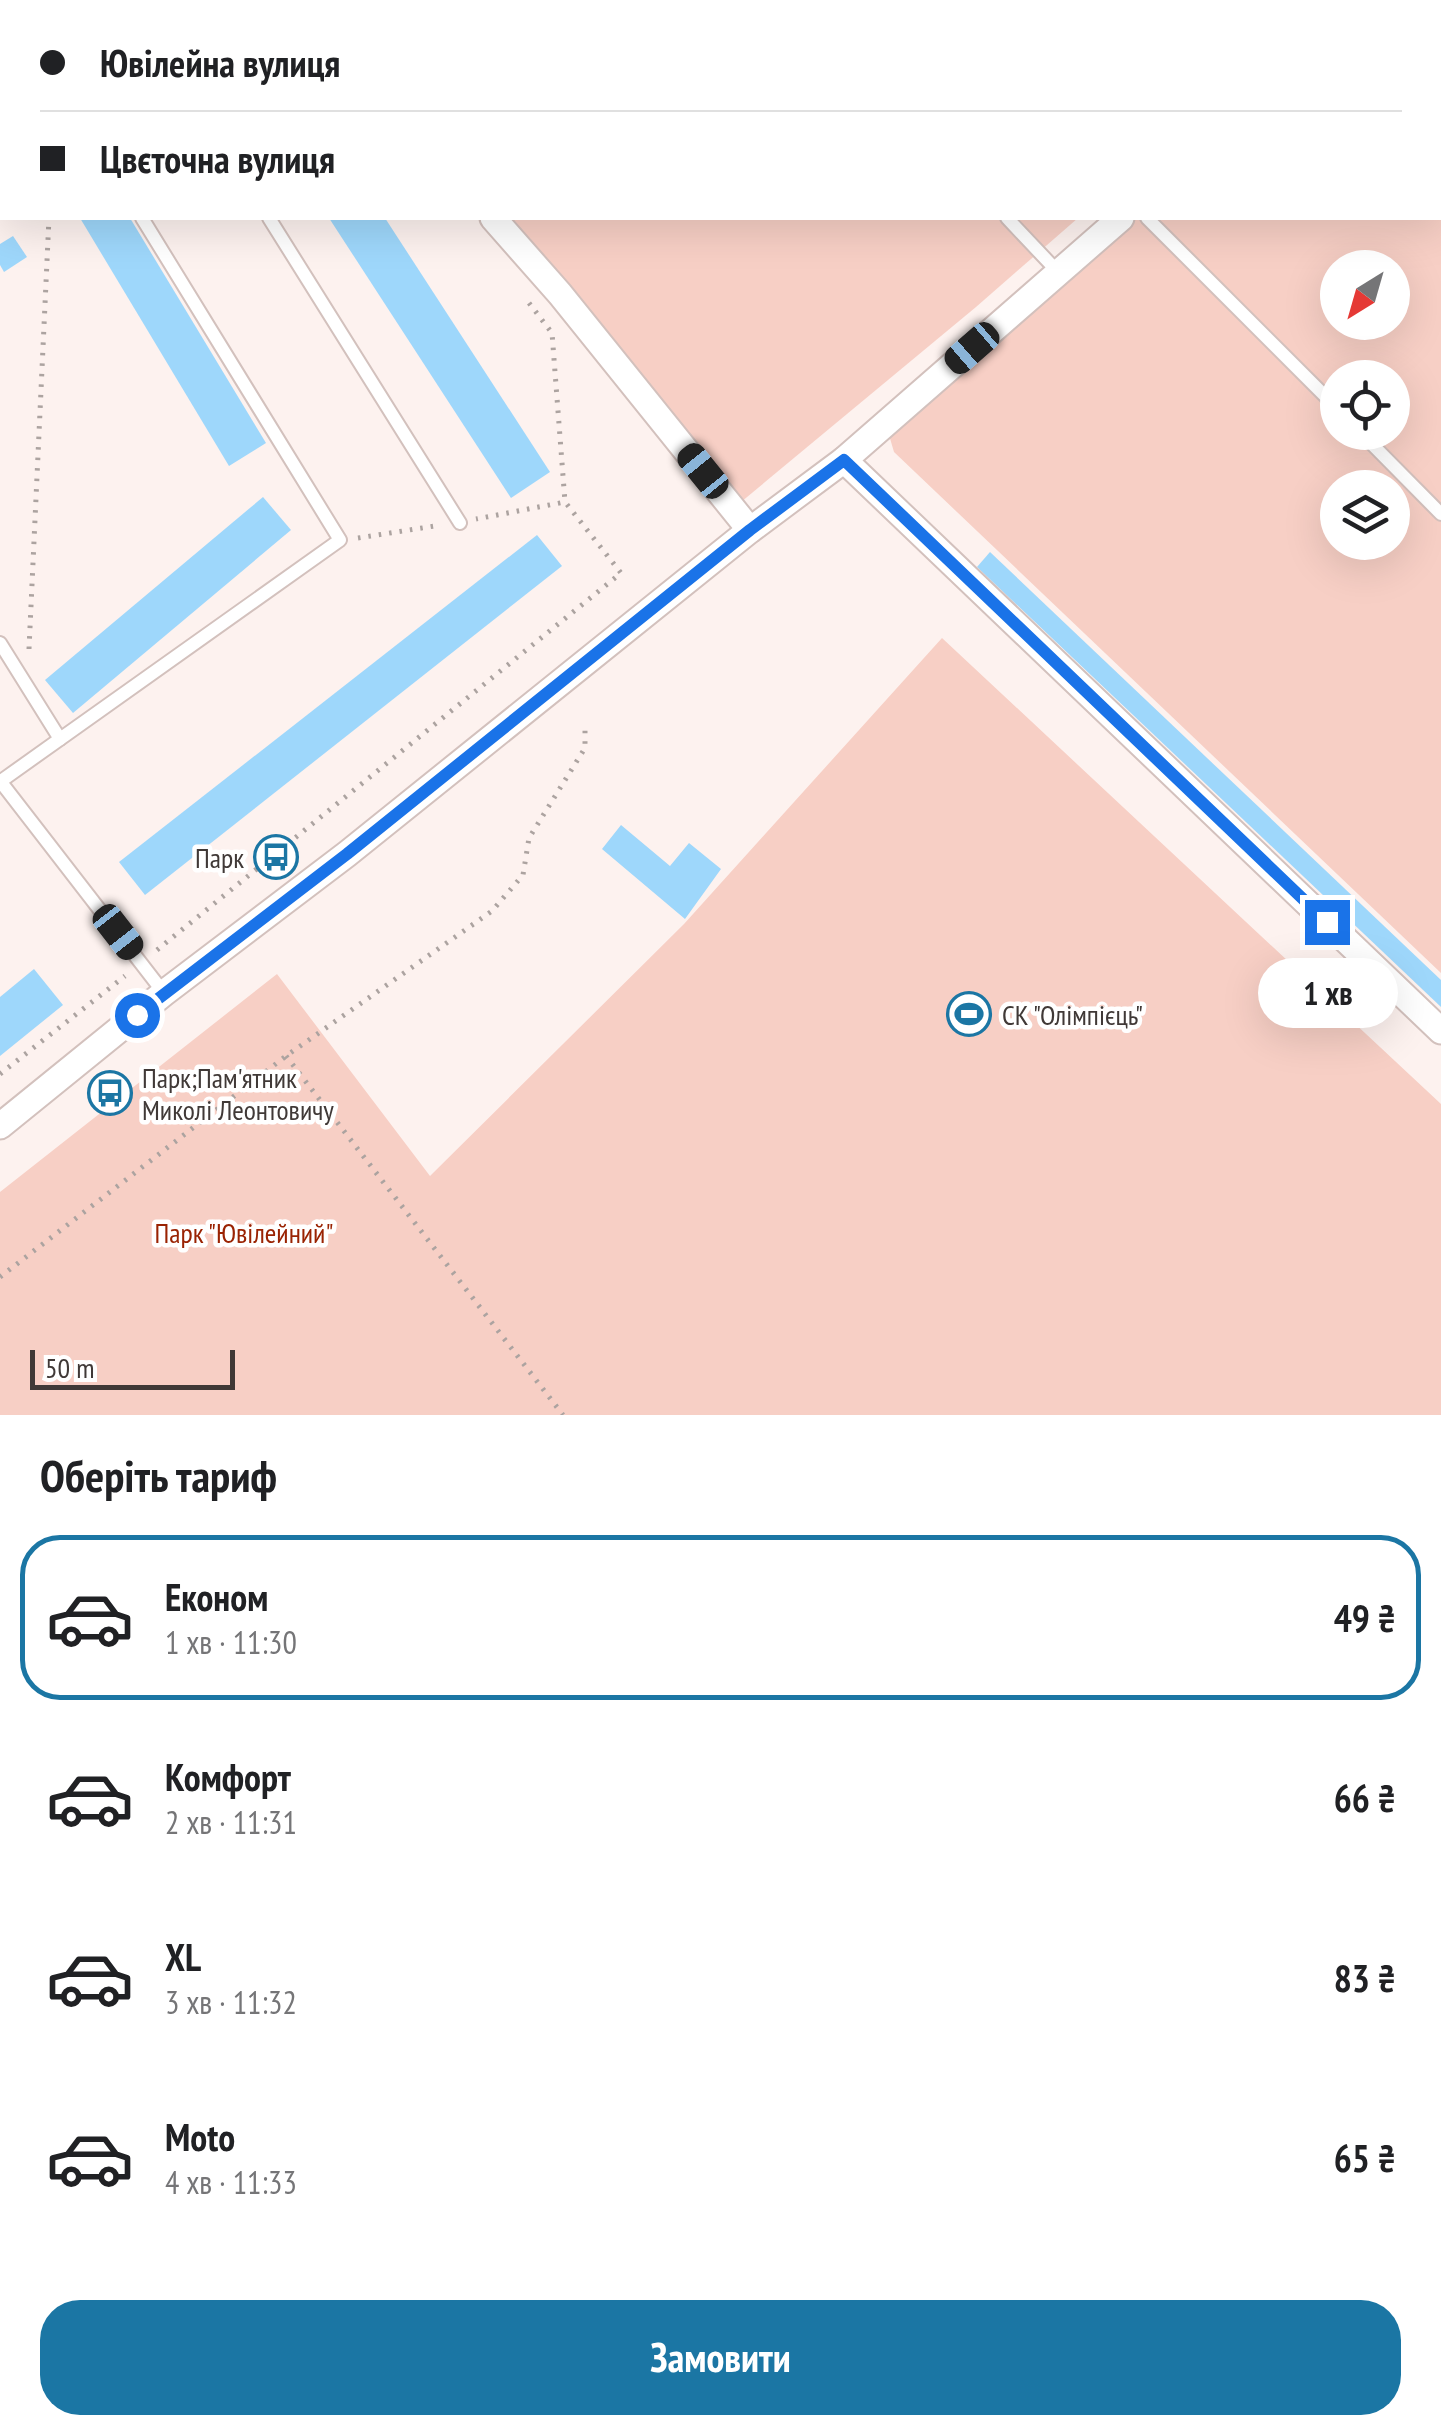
<!DOCTYPE html>
<html lang="uk">
<head>
<meta charset="utf-8">
<style>
  :root { --surface:#fff; --page:#f6f6f6; --text:#202124; --muted:#757577; --line:#e0e0e0; --accent:#1b76a4 }
  body { margin:0; font-family:"PT Sans Narrow",sans-serif; background:var(--page); color:var(--text); height:100vh; display:flex; flex-direction:column; font-size:38px; white-space:nowrap }
  * { box-sizing:border-box; margin:0 }
  p { font-size:32px; color:var(--muted) }
  .icon { flex:none; width:55px; height:55px; fill:none; stroke:currentColor; stroke-width:2; stroke-linecap:round; stroke-linejoin:round }
  .map { position:relative; height:1415px; overflow:hidden }
  .sheet { display:flex; flex-direction:column; background:var(--surface); flex:1 }
  .sheet>* { flex:none }
  .guide { position:absolute; left:0px; top:0px; width:1442px; height:220px; box-shadow:0 10px 40px #0002; display:grid; align-content:center; height:220px; padding:0 40px; background:var(--surface) }
  .needle { width:65px; rotate:217deg }
  .buttons { position:absolute; left:1320px; top:250px; display:grid; gap:20px }
  .buttons a { display:grid; place-items:center; width:90px; height:90px; border-radius:50%; background:var(--surface); box-shadow:0 10px 40px #0002; font-size:50px }
  .scale { position:absolute; left:30px; bottom:25px; width:205px; box-sizing:border-box; padding-left:10px; border:5px solid #403937; border-top:0; font-size:28px; line-height:35px; white-space:nowrap; color:#403937; -webkit-text-stroke:8px #fff; paint-order:stroke }
  .end { position:absolute; width:45px; height:45px; margin:-22px; border:12px solid #1a73e8; background:#fff; box-shadow:0 0 0 5px #fff }
  .from { border-radius:50% }
  .bubble { position:absolute; height:70px; border-radius:35px; background:var(--surface); box-shadow:0 10px 40px #0002; font-size:32px; font-weight:600; line-height:70px; text-align:center }
  .car { position:absolute; width:30px; height:60px; margin:-30px -15px; border-radius:12px; box-shadow:0 0 8px 2px #0007; background:linear-gradient(#222 24%,#8ab4d8 0 40%,#222 0 76%,#8ab4d8 0 86%,#222 0) }
  .guide b { display:flex; align-items:center; gap:35px; height:95px; font-size:38px }
  .guide b+b { border-top:2px solid var(--line) }
  .guide i { width:25px; height:25px; background:var(--text) }
  ul { padding:0; list-style:none }
  li { display:flex; align-items:center; gap:30px; height:165px; margin:0 20px 15px; padding:0 20px; border:5px solid transparent; border-radius:40px }
  li div { flex:1 }
  li b { display:block; font-size:38px }
  li em { font-style:normal; font-weight:600 }
  li.on { border-color:var(--accent) }
  li>.icon { width:90px; height:90px; stroke-width:1.5 }
  h2 { padding:0 40px; font-size:45px; line-height:120px }
  .cta { display:flex; gap:20px; margin-top:auto; padding:20px 40px }
  .cta a { flex:1; height:115px; border-radius:40px; background:var(--accent); color:#fff; font-size:40px; font-weight:600; line-height:115px; text-align:center }
  .map>svg:first-child { display:block }
  .green { fill:#f7cfc5; fill-rule:evenodd }
  .building { fill:#9ed7fb }
  .lines { fill:none; stroke-linecap:round; stroke-linejoin:round }
  .service-casing { stroke:#d3c1bd; stroke-width:16 }
  .minor-casing { stroke:#d3c1bd; stroke-width:29 }
  .path { stroke:#aca3a0; stroke-width:5; stroke-dasharray:2.5 8; stroke-linecap:butt }
  .service { stroke:#fff; stroke-width:12 }
  .minor { stroke:#fff; stroke-width:25 }
  .route { stroke:#1a73e8; stroke-width:12 }
  .labels { text-anchor:middle; dominant-baseline:central; stroke-width:9; stroke-linejoin:round; paint-order:stroke }
  .poi-label { font-size:28px; fill:#403937; stroke:#fff; text-anchor:start }
  .park-label { font-size:28px; fill:#9a2303; stroke:#fff }
</style>
</head>
<body>
<div class="map">
<svg width="1441" height="1415" viewBox="0 0 1441 1415">
  <rect width="100%" height="100%" fill="#fdf2ef"/>
  <!-- green -->
  <g class="green">
    <path d="M332 0H1327L1324 2Z"/>
    <path d="M1395 0H1441V973L894 452 889 435 1136 218H1440V2H1392ZM1338 268H1392V322H1338ZM1338 378H1392V432H1338ZM1338 488H1392V542H1338Z"/>
    <path d="M493 218H1078L976 307 735 507Z"/>
    <path d="M942 638 1441 1104V1415H0V1192L277 974 430 1176 684 924Z"/>
  </g>
  <!-- building -->
  <g class="building">
    <path d="M80 218H130L266 443 229 466Z"/>
    <path d="M329 218H385L550 472 511 498Z"/>
    <path d="M13 236 27 257 4 272 0 265V244Z"/>
    <path d="M263 497 291 530 73 713 45 680Z"/>
    <path d="M537 535 562 566 145 895 119 862Z"/>
    <path d="M990 552 1441 980V1007L977 567Z"/>
    <path d="M621 825 670 866 689 843 721 869 685 919 602 849Z"/>
    <path d="M34 969 63 1005 0 1056V997Z"/>
  </g>
  <g class="lines">
    <!-- service casing -->
    <g class="service-casing">
      <g id="service">
        <path d="M160 0 161 2"/>
        <path d="M807 0 809 2"/>
        <path d="M1174 0 1176 2"/>
        <path d="M1440 80 1441 81"/>
        <path d="M0 203 2 202"/>
        <path d="M269 218 460 523"/>
        <path d="M1007 218 1058 272"/>
        <path d="M1147 218 1338 409"/>
        <path d="M1360 432 1441 514"/>
        <path d="M0 643 60 739 1 781"/>
        <path d="M60 739 340 540 142 218"/>
        <path d="M0 781 164 993"/>
      </g>
    </g>
    <!-- minor casing -->
    <g class="minor-casing">
      <g id="minor">
        <path d="M332 0 333 2"/>
        <path d="M1365 2 1368 0"/>
        <path d="M493 218 560 294 750 530"/>
        <path d="M844 460 1441 1031"/>
        <path d="M0 1126 164 993 347 854 750 530 844 460 1121 218"/>
      </g>
    </g>
    <!-- path -->
    <g class="path">
      <path d="M66 2 70 0"/>
      <path d="M0 43 2 42"/>
      <path d="M529 303 552 333 565 502"/>
      <path d="M358 538 441 525"/>
      <path d="M29 649 49 218"/>
      <path d="M157 950 621 573 565 502 476 519"/>
      <path d="M286 1056 563 1415"/>
      <path d="M0 1074 125 976"/>
      <path d="M0 1277 286 1056 492 911 523 875 529 838 585 748V729"/>
    </g>
    <!-- service -->
    <use href="#service" class="service"/>
    <!-- minor -->
    <use href="#minor" class="minor"/>
  </g>
  <g class="lines">
    <!-- route -->
    <path class="route" d="M137 1015 347 854 750 530 844 460 1327 922"/>
  </g>
  <!-- icons -->
  <defs>
    <g id="bus-ring" transform="scale(2.25)"><circle r="9.5" fill="#fff" stroke="#1b76a4" stroke-width="1.5"/><path d="M-5-6H5V4H4V6H2V4H-2V6H-4V4H-5ZM-3.5-4V0h7V-4ZM-3.5 1.2v1.5H-2V1.2ZM2 1.2v1.5H3.5V1.2Z" fill="#1b76a4"/></g>
    <g id="stadium-ring" transform="scale(2.25)"><circle r="9.5" fill="#fff" stroke="#1b76a4" stroke-width="1.5"/><path d="M0-5a6.5 5 0 1 0 0 10a6.5 5 0 1 0 0-10ZM-3.5-1.8h7v3.6h-7Z" fill="#1b76a4"/></g>
  </defs>
  <g fill-rule="evenodd">
    <use href="#bus-ring" x="276" y="857"/>
    <use href="#stadium-ring" x="969" y="1014"/>
    <use href="#bus-ring" x="110" y="1093"/>
  </g>
  <g class="labels">
    <!-- poi labels -->
    <g class="poi-label">
      <text x="244" y="857" text-anchor="end">Парк</text>
      <text x="1002" y="1014">СК "Олімпієць"</text>
      <text x="142" y="1077">Парк;Пам'ятник<tspan x="142" dy="32">Миколі Леонтовичу</tspan></text>
    </g>
    <!-- park labels -->
    <g class="park-label">
      <text x="244" y="1232">Парк "Ювілейний"</text>
    </g>
  </g>
</svg>
<div class="buttons">
<a><svg class="needle" viewBox="-14 -14 28 28"><path d="M0-13l5 13h-10z" fill="#e53935"/><path d="M0 13l5-13h-10z" fill="#757577"/></svg></a>
<a><svg class="icon" aria-label="locate" viewBox="0 0 24 24"><circle cx="12" cy="12" r="6"/><path d="M12 2v4M12 18v4M2 12h4M18 12h4"/></svg></a>
<a><svg class="icon" aria-label="layers" viewBox="0 0 24 24"><path d="M12 4l9 5-9 5-9-5zM3 14l9 5 9-5"/></svg></a>
</div>
<div class="scale">50 m</div>
<i class="end from" style="left:137px;top:1015px"></i>
<i class="end" style="left:1327px;top:922px"></i>
<div class="bubble" style="left:1258px;top:958px;width:140px">1 хв</div>
<i class="car" style="left:972px;top:348px;rotate:229deg"></i>
<i class="car" style="left:703px;top:471px;rotate:321deg"></i>
<i class="car" style="left:118px;top:932px;rotate:142deg"></i>
<div class="guide">
<b><i class="from"></i>Ювілейна вулиця</b>
<b><i></i>Цвєточна вулиця</b>
</div>
</div>
<section class="sheet">
<h2>Оберіть тариф</h2>
<ul>
<li class="on"><svg class="icon" aria-label="car" viewBox="0 0 24 24"><path d="M5 17H2v-5l4-1 3-4h7l3 4 3 1v5h-3M9 17h6M6 11h13"/><circle cx="7" cy="17" r="2"/><circle cx="17" cy="17" r="2"/></svg><div><b>Економ</b><p>1 хв · 11:30</p></div><em>49 ₴</em></li>
<li><svg class="icon" aria-label="car" viewBox="0 0 24 24"><path d="M5 17H2v-5l4-1 3-4h7l3 4 3 1v5h-3M9 17h6M6 11h13"/><circle cx="7" cy="17" r="2"/><circle cx="17" cy="17" r="2"/></svg><div><b>Комфорт</b><p>2 хв · 11:31</p></div><em>66 ₴</em></li>
<li><svg class="icon" aria-label="car" viewBox="0 0 24 24"><path d="M5 17H2v-5l4-1 3-4h7l3 4 3 1v5h-3M9 17h6M6 11h13"/><circle cx="7" cy="17" r="2"/><circle cx="17" cy="17" r="2"/></svg><div><b>XL</b><p>3 хв · 11:32</p></div><em>83 ₴</em></li>
<li><svg class="icon" aria-label="car" viewBox="0 0 24 24"><path d="M5 17H2v-5l4-1 3-4h7l3 4 3 1v5h-3M9 17h6M6 11h13"/><circle cx="7" cy="17" r="2"/><circle cx="17" cy="17" r="2"/></svg><div><b>Moto</b><p>4 хв · 11:33</p></div><em>65 ₴</em></li>
</ul>
<div class="cta"><a>Замовити</a></div>
</section>
</body>
</html>
